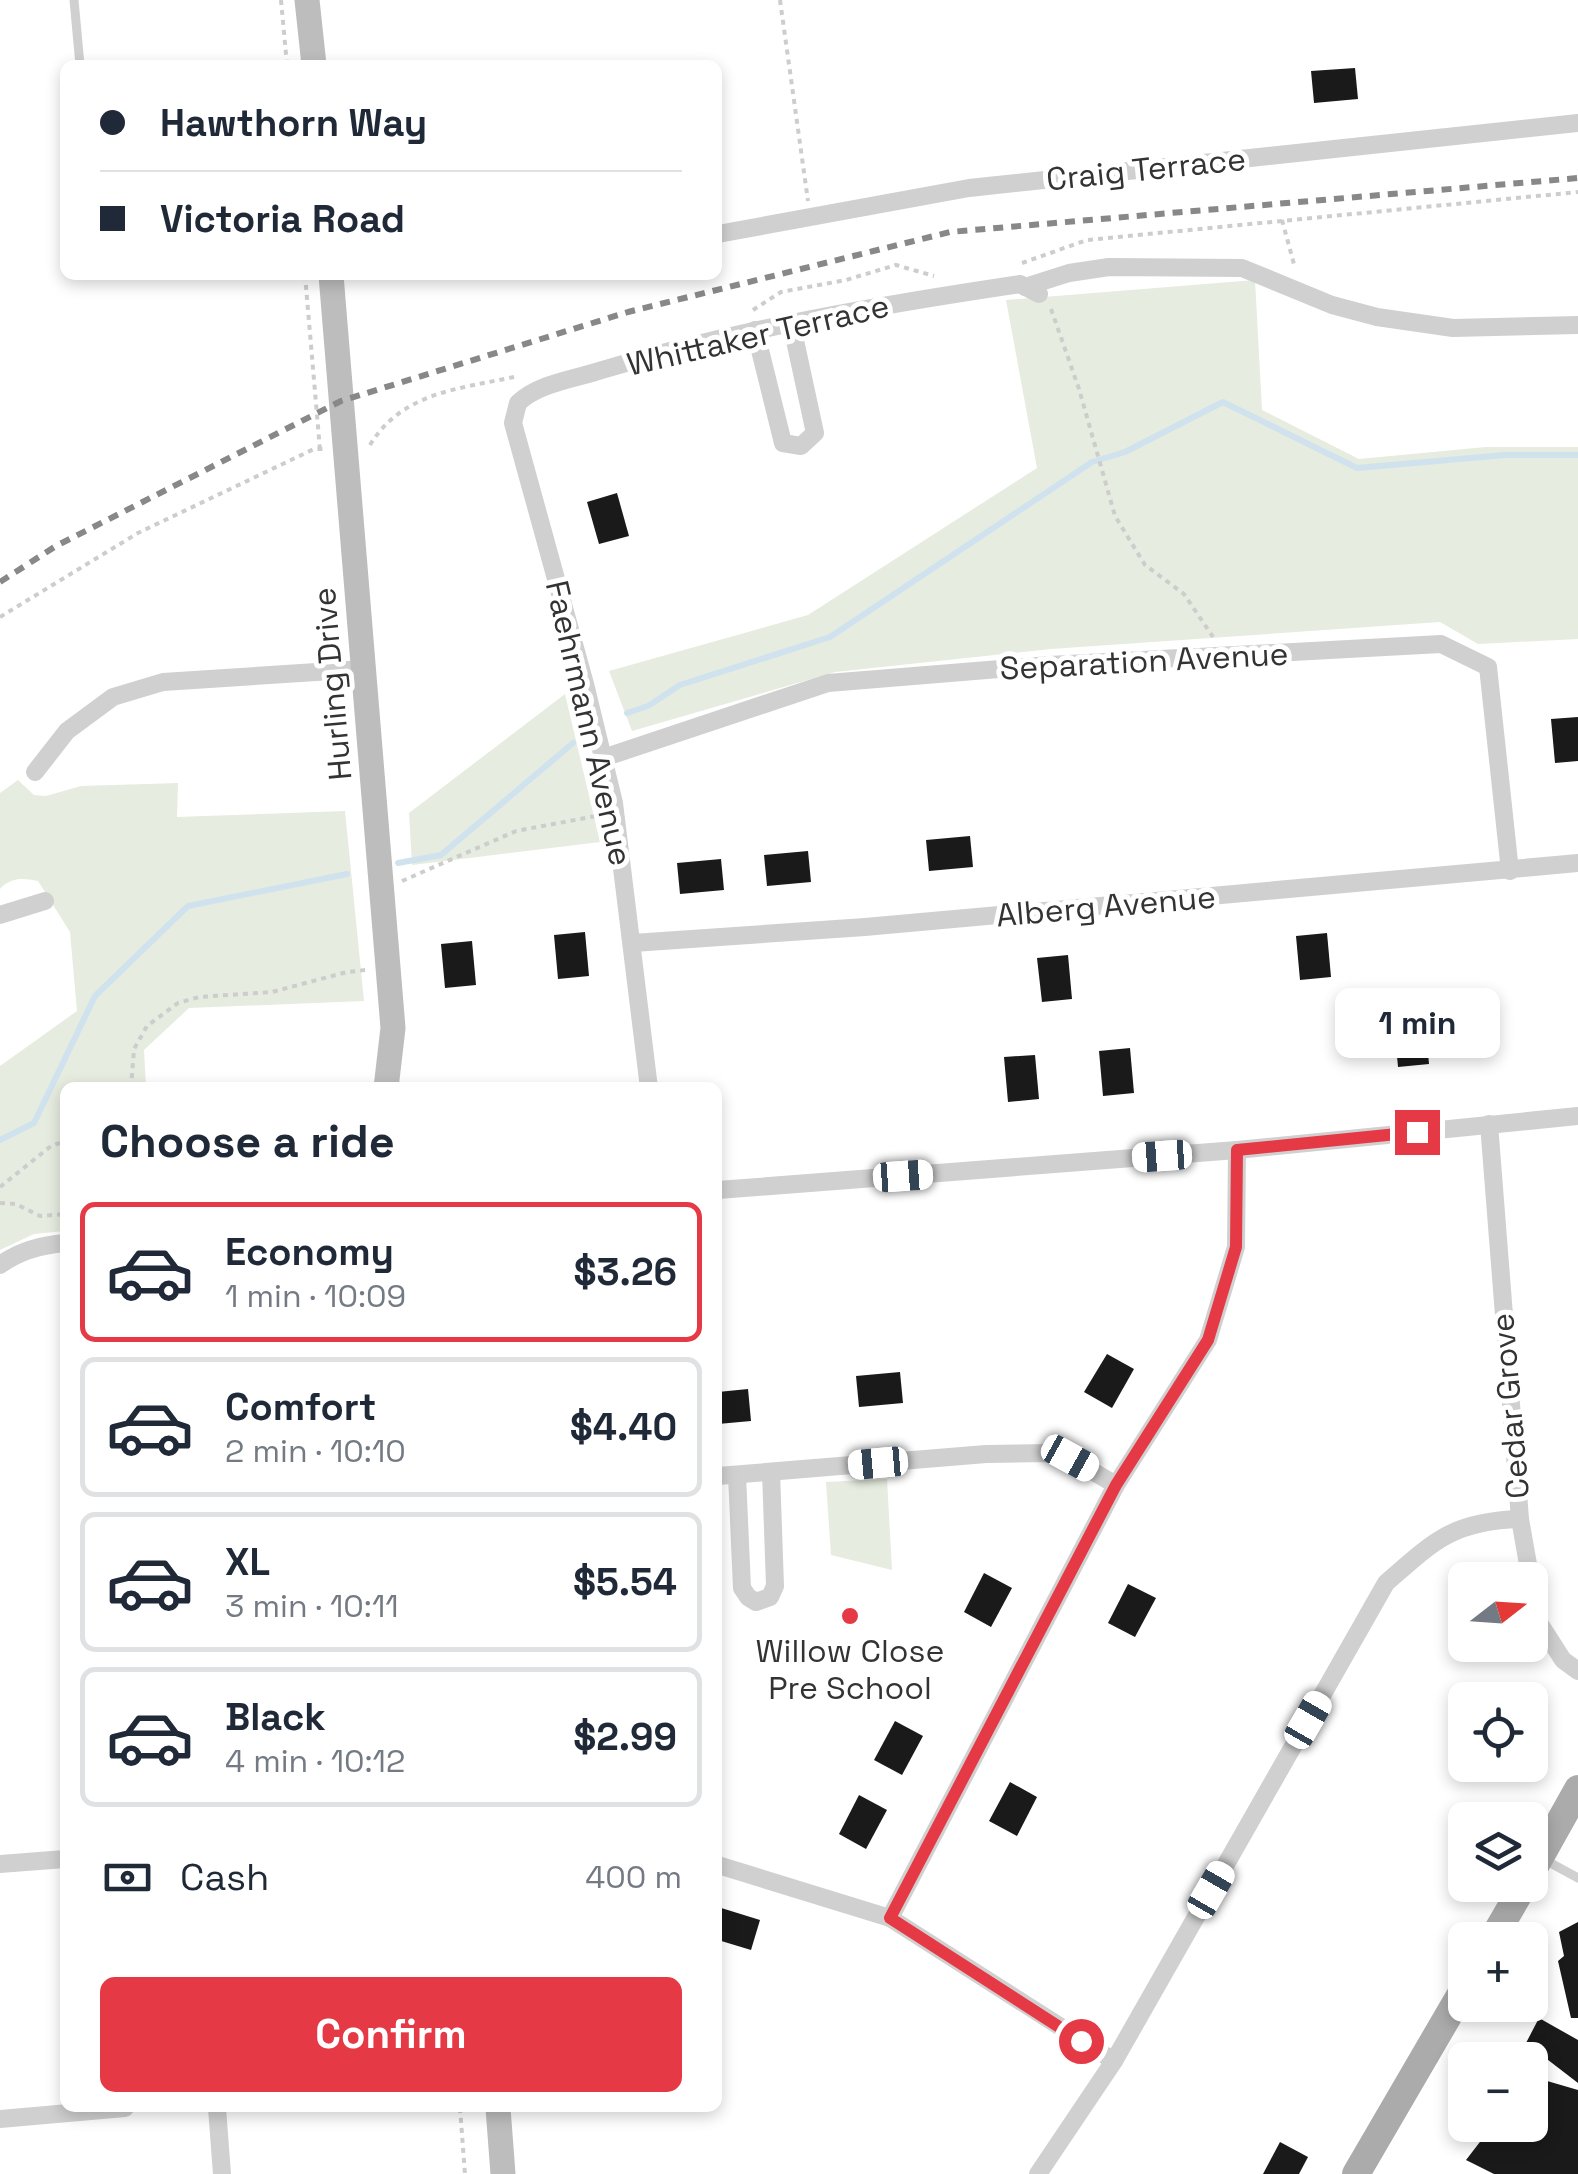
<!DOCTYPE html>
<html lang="en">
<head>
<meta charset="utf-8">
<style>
  :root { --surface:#fff; --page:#f6f6f7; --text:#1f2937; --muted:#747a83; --line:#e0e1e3; --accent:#e63946 }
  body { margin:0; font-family:"Space Grotesk",sans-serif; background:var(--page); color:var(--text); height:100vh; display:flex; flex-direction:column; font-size:38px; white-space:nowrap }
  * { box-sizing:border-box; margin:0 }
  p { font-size:32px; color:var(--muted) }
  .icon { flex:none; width:55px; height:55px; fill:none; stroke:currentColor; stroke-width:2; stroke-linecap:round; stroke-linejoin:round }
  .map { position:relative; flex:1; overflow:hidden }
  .side { position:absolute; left:60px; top:1082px; width:662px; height:1030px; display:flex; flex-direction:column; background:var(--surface); border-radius:15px; box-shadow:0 5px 15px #0003 }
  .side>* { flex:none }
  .guide { position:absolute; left:60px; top:60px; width:662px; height:220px; border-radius:15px; box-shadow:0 5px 15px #0003; display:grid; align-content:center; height:220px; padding:0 40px; background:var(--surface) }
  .needle { width:65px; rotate:73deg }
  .tools { position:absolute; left:1448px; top:1562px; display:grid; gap:20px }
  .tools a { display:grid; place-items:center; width:100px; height:100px; border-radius:15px; background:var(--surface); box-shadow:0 5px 15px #0003; font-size:50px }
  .end { position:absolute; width:45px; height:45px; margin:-22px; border:12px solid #e63946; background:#fff; box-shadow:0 0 0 5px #fff }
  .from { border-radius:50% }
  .bubble { position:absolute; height:70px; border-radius:15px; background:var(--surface); box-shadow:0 5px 15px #0003; font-size:32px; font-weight:700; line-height:70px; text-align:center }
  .car { position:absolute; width:30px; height:60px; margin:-30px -15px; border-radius:12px; box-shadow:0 0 8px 2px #0007; background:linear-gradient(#fff 24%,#345 0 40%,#fff 0 76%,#345 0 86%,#fff 0) }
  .guide b { display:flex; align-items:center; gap:35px; height:95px; font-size:38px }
  .guide b+b { border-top:2px solid var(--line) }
  .guide i { width:25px; height:25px; background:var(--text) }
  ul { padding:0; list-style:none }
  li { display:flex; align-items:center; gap:30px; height:140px; margin:0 20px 15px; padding:0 20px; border:5px solid var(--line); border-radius:15px }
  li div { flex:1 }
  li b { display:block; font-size:38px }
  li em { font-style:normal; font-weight:700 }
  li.current { border-color:var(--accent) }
  li>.icon { width:90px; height:90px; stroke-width:1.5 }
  h2 { padding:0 40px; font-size:45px; line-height:120px }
  .pay { display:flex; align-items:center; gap:25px; height:110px; padding:0 40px; font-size:38px }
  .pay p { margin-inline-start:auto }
  .action { display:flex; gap:20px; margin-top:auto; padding:20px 40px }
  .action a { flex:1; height:115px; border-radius:15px; background:var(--accent); color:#fff; font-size:40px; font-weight:700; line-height:115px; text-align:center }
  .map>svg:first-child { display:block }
  .green { fill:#e6ecdf }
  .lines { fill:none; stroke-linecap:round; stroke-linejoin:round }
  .stream { stroke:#cfe2ee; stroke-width:6 }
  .building { fill:#1a1a1a }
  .path { stroke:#cdcdcd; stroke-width:4; stroke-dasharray:5 5; stroke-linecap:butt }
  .lane { stroke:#d0d0d0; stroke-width:9 }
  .street { stroke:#d0d0d0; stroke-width:18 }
  .secondary { stroke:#bdbdbd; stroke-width:25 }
  .primary { stroke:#ababab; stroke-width:28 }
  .rail { stroke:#888; stroke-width:6; stroke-dasharray:10 8; stroke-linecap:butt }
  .route { stroke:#e63946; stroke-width:12 }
  .poi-dot { fill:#e63946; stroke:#fff; stroke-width:4 }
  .labels { text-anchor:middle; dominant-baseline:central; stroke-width:10; stroke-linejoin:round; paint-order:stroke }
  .street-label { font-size:32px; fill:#333; stroke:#fff }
  .poi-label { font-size:32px; fill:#333; stroke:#fff }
</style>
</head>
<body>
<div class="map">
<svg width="1578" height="2174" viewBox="0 0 1578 2174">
  <rect width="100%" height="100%" fill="#fff"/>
  <!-- green -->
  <g class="green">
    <path d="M1255 280 1262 410 1359 459 1486 447H1578V639L1478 644 1440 622 1051 649 835 672 632 731 609 671 808 615 1037 468 1006 300Z"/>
    <path d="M565 694 600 842 412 865 409 813Z"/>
    <path d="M18 780 34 795 46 796 81 786 178 783 177 817 345 811 364 1001 189 1008 144 1050 146 1087 65 1088V1231L34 1234 0 1250V1066L77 1011 70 932 38 881C23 878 11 877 0 889V793Z"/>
    <path d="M887 1479 892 1570 831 1555 826 1482Z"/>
  </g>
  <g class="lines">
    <!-- stream -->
    <g class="stream">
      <path d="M627 713 648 706 680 685 830 637 1092 462 1125 452 1223 402 1357 468 1505 455H1578"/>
      <path d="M398 863 441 855 573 743"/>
      <path d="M0 1140 34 1123 95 996 188 906 347 874"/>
    </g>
  </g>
  <!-- building -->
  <g class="building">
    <path d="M1355 68 1358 99 1314 103 1311 71Z"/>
    <path d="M617 493 629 536 599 544 587 502Z"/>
    <path d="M1578 717V761L1555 763 1551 719Z"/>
    <path d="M970 836 973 867 929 871 926 840Z"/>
    <path d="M808 851 811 882 767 886 764 855Z"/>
    <path d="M721 859 724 890 680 894 677 863Z"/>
    <path d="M585 932 589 976 558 979 554 935Z"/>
    <path d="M1327 933 1331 977 1300 980 1296 936Z"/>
    <path d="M472 941 476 985 445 988 441 944Z"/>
    <path d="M1068 955 1072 999 1042 1002 1037 958Z"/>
    <path d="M1425 1020 1429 1064 1398 1067 1394 1023Z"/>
    <path d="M1130 1048 1134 1093 1103 1096 1099 1051Z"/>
    <path d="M1035 1055 1039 1099 1008 1102 1004 1057Z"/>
    <path d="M1107 1354 1134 1369 1112 1408 1084 1392Z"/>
    <path d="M900 1372 903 1403 859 1407 856 1376Z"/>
    <path d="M748 1389 751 1421 718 1424V1392Z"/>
    <path d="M984 1573 1012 1588 991 1627 964 1612Z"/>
    <path d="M1128 1584 1156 1598 1135 1637 1108 1623Z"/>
    <path d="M895 1721 923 1736 902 1775 874 1760Z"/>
    <path d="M1010 1782 1037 1797 1017 1836 989 1821Z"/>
    <path d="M859 1795 887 1810 866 1849 839 1834Z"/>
    <path d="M718 1907 760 1920 751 1950 718 1940Z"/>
    <path d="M1578 1922V2018H1571L1558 1961 1564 1956 1559 1932Z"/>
    <path d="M1539 2018 1578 2040V2083L1526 2043Z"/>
    <path d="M1530 2076 1578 2090V2174H1494L1466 2160 1493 2125H1530Z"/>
    <path d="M1280 2142 1308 2157 1299 2174H1263Z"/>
  </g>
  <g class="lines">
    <!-- path -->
    <g class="path">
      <path d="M281 0 287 65"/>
      <path d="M780 0 808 201"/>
      <path d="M1282 220 1295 268"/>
      <path d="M1022 263 1087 240 1578 192"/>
      <path d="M305 275 320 450"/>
      <path d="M1051 309 1079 389 1115 516 1145 565 1184 594 1213 637"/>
      <path d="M753 310 781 292 846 280 896 265 934 276"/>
      <path d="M370 445C403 391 461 389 518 376"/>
      <path d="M0 617 138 533 314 449H323"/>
      <path d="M325 653 333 598"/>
      <path d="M331 692 347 766"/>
      <path d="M402 881 516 831 596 816"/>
      <path d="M131 1088 134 1049 147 1026 178 1003 199 997 272 992 347 972 366 970"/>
      <path d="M0 1187 51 1146 65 1141"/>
      <path d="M0 1203 16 1204 40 1216 65 1214"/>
      <path d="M460 2108 465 2174"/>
    </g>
    <!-- lane -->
    <g class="lane">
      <path d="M74 0 80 65"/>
      <path d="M1545 1860 1578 1878"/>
    </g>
    <!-- street -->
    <g class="street">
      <path d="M718 234 969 188 1578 123"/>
      <path d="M1025 287 1069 273 1109 267 1242 268 1332 305 1377 317 1453 328 1578 325"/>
      <path d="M755 330 783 443 801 446 815 433 791 322"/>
      <path d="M603 758 828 683 1049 665 1441 644 1488 667 1510 871"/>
      <path d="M35 772 67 731 113 697 163 682 363 669"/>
      <path d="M0 915 45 901"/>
      <path d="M633 943 865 927 1578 863"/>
      <path d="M649 1088 614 803 585 684 513 423 518 403C539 383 575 379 602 370 738 329 879 305 1020 284L1039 294"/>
      <path d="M1489 1124 1520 1519 1538 1621 1563 1660 1578 1671"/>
      <path d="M718 1190 1237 1150 1578 1116"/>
      <path d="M0 1265C19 1251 41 1245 65 1243"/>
      <path d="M737 1475 742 1588 748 1597 756 1602 770 1597 775 1586 771 1472"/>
      <path d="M718 1476 986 1454 1048 1453 1070 1458 1116 1485"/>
      <path d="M0 1864 65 1859"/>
      <path d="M718 1865 890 1918 1114 2061"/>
      <path d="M890 1918 1116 1485 1208 1340 1236 1247 1237 1150"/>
      <path d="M217 2108 222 2174"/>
      <path d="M0 2119 125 2108"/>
      <path d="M1038 2174 1114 2061 1386 1583C1434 1541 1453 1521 1520 1519"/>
    </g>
    <!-- secondary -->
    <g class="secondary">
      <path d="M307 0 314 65"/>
      <path d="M331 275 393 1028 386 1088"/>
      <path d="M498 2108 503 2174"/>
    </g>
    <!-- primary -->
    <g class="primary">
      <path d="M1530 1875 1578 1789"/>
      <path d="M1492 1940 1524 1885"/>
      <path d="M1356 2174 1465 1987"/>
    </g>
    <!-- rail -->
    <path class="rail" d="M0 582 56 546 341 401 628 312 950 232 1578 178"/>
  </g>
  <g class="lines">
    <!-- route -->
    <path class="route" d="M1081 2041 890 1918 1116 1485 1208 1340 1236 1247 1237 1150 1417 1132"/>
  </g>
  <!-- markers -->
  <circle class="poi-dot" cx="850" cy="1616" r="10"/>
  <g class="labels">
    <!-- street labels -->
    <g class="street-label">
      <text transform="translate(1146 169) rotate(-6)">Craig Terrace</text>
      <text transform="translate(758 335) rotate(-13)">Whittaker Terrace</text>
      <text transform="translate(1144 661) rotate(-3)">Separation Avenue</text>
      <text transform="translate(332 684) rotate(-95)">Hurling Drive</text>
      <text transform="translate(589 723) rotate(77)">Faehrmann Avenue</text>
      <text transform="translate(1106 906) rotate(-5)">Alberg Avenue</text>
      <text transform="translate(1510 1406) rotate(-95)">Cedar Grove</text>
    </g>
    <!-- poi labels -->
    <g class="poi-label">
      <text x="850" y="1651">Willow Close<tspan x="850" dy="37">Pre School</tspan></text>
    </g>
  </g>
</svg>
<div class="tools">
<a><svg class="needle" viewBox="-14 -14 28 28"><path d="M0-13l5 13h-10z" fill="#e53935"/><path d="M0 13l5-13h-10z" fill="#747a83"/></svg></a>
<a><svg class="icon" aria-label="locate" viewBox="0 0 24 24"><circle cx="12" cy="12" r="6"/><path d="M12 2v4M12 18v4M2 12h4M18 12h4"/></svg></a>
<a><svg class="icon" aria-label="layers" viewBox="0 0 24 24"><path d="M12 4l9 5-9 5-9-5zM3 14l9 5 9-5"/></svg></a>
<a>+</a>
<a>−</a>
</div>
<i class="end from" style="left:1081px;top:2041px"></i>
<i class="end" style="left:1417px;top:1132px"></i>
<div class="bubble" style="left:1335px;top:988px;width:165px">1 min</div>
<i class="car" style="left:1162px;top:1156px;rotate:266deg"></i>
<i class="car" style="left:903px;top:1176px;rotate:86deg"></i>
<i class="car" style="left:1070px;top:1458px;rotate:119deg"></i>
<i class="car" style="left:878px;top:1463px;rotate:265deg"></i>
<i class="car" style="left:1308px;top:1720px;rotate:30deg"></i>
<i class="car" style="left:1211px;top:1890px;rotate:30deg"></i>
<div class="guide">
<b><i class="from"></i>Hawthorn Way</b>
<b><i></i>Victoria Road</b>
</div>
<section class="side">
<h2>Choose a ride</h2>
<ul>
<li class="current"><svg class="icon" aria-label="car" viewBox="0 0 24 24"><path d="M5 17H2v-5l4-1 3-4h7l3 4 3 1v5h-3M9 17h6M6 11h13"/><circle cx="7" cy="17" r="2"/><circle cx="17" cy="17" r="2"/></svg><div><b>Economy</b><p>1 min · 10:09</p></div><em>$3.26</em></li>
<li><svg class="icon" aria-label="car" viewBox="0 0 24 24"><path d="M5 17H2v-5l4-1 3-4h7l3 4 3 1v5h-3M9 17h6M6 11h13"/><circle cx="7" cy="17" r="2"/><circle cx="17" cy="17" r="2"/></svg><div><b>Comfort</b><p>2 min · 10:10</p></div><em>$4.40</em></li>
<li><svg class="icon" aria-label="car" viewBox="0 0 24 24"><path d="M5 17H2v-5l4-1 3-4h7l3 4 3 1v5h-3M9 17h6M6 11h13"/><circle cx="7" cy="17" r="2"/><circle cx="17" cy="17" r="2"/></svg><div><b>XL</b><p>3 min · 10:11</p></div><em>$5.54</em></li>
<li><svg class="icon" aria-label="car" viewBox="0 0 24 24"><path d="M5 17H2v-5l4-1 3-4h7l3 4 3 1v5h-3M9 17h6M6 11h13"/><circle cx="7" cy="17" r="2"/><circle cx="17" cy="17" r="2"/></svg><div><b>Black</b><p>4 min · 10:12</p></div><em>$2.99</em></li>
</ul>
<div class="pay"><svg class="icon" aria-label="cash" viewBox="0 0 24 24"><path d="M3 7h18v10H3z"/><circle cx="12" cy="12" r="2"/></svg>Cash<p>400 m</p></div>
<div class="action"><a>Confirm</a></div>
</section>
</div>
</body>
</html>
